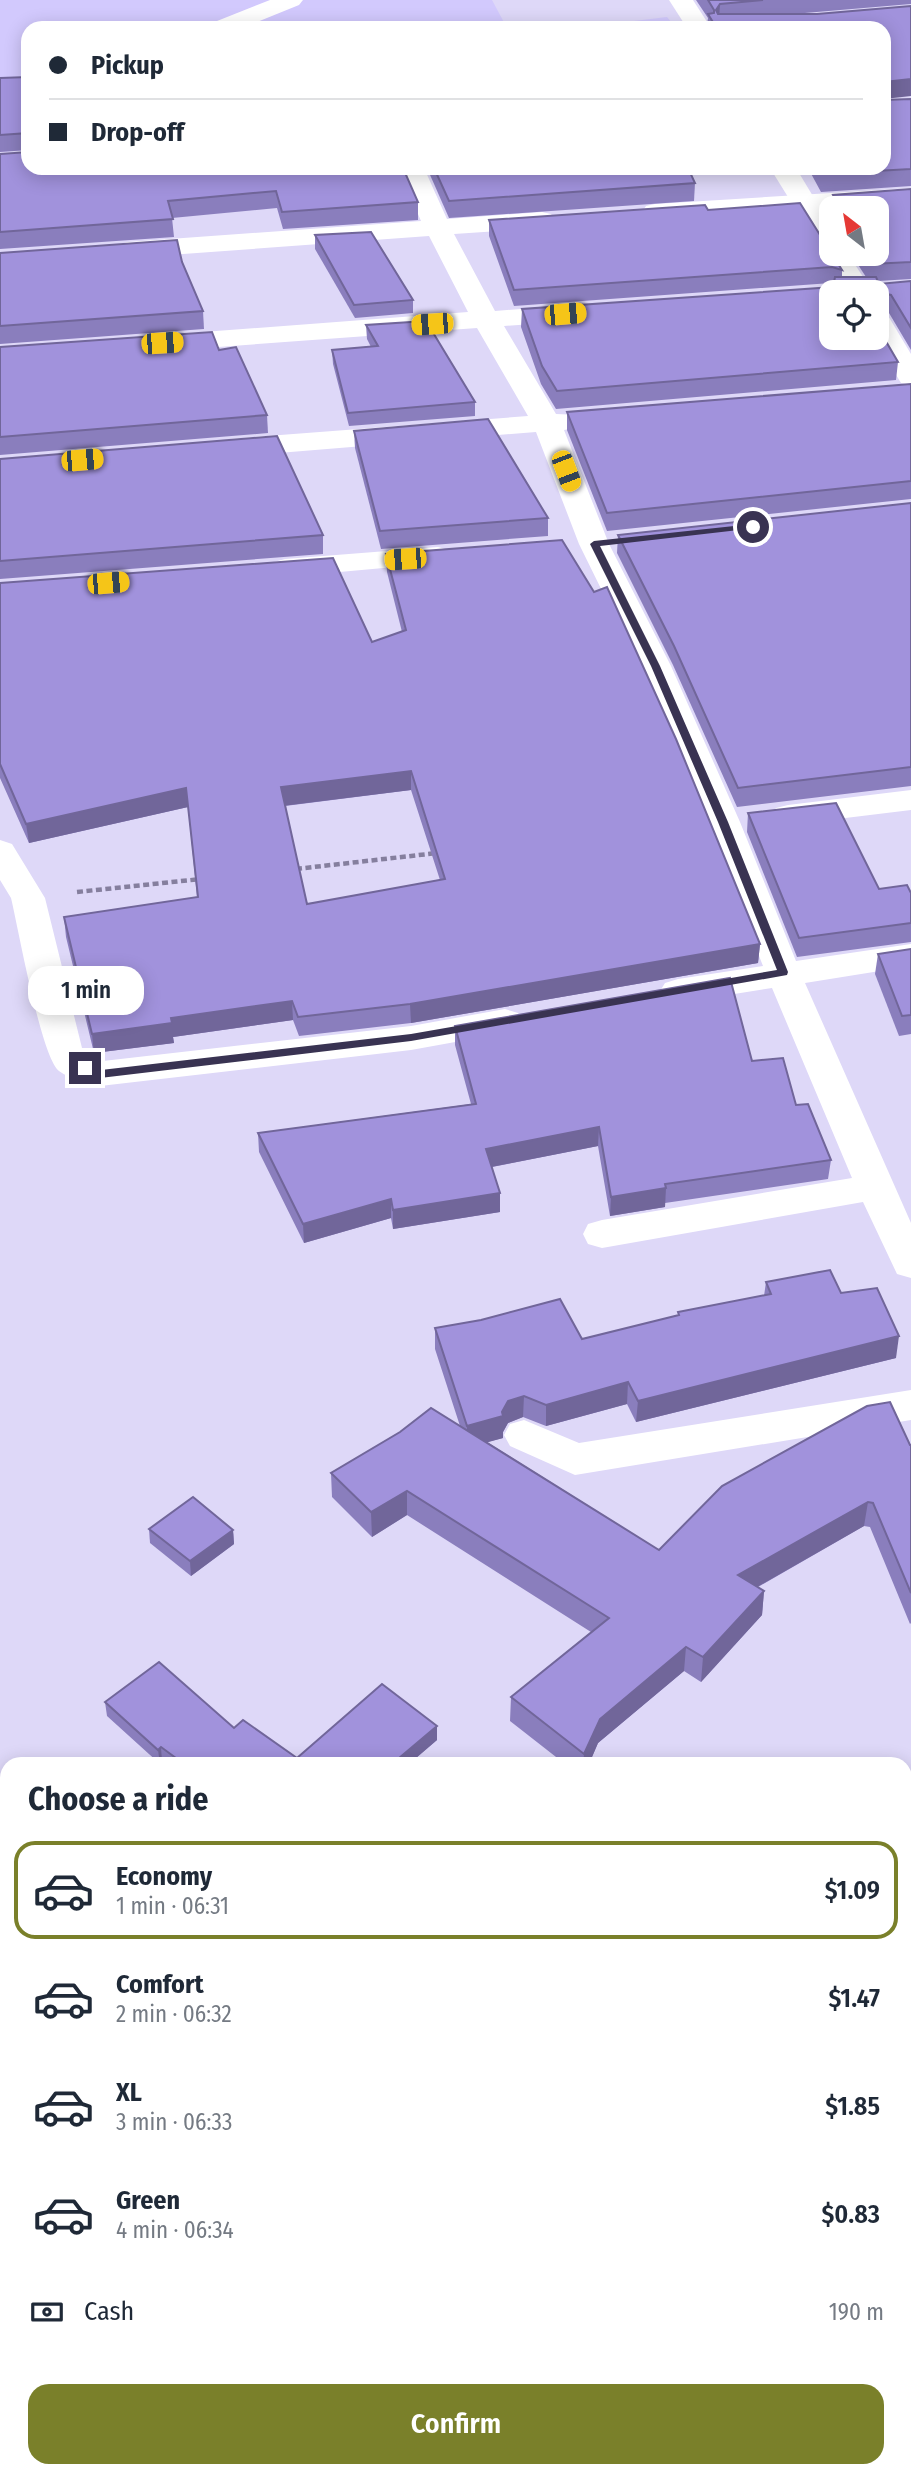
<!DOCTYPE html>
<html lang="en">
<head>
<meta charset="utf-8">
<style>
  :root { --surface:#fff; --page:#f6f6f7; --text:#1f2937; --muted:#747a83; --line:#e0e1e3; --accent:#7a802a }
  body { margin:0; font-family:"Fira Sans Condensed",sans-serif; background:var(--page); color:var(--text); height:100vh; display:flex; flex-direction:column; font-size:26px; white-space:nowrap }
  * { box-sizing:border-box; margin:0 }
  p { font-size:23px; color:var(--muted) }
  .icon { flex:none; width:38px; height:38px; fill:none; stroke:currentColor; stroke-width:2; stroke-linecap:round; stroke-linejoin:round }
  .map { position:relative; flex:1; overflow:hidden }
  .drawer { position:absolute; left:0px; top:1757px; width:912px; height:721px; display:flex; flex-direction:column; background:var(--surface); border-radius:21px 21px 0 0; box-shadow:0 4px 18px #0003 }
  .drawer>* { flex:none }
  .top-card { position:absolute; left:21px; top:21px; width:870px; height:154px; border-radius:21px; box-shadow:0 4px 18px #0003; display:grid; align-content:center; height:154px; padding:0 28px; background:var(--surface) }
  .needle { width:46px; rotate:329deg }
  .fabs { position:absolute; left:819px; top:196px; display:grid; gap:14px }
  .fabs a { display:grid; place-items:center; width:70px; height:70px; border-radius:14px; background:var(--surface); box-shadow:0 4px 18px #0003; font-size:35px }
  .end { position:absolute; width:32px; height:32px; margin:-16px; border:9px solid #393352; background:#fff; box-shadow:0 0 0 4px #fff }
  .from { border-radius:50% }
  .bubble { position:absolute; height:49px; border-radius:21px; background:var(--surface); box-shadow:0 4px 18px #0003; font-size:23px; font-weight:600; line-height:49px; text-align:center }
  .car { position:absolute; width:21px; height:42px; margin:-21px -10px; border-radius:9px; box-shadow:0 0 5px 2px #0007; background:linear-gradient(#f5c518 24%,#345 0 40%,#f5c518 0 76%,#345 0 86%,#f5c518 0) }
  .top-card b { display:flex; align-items:center; gap:24px; height:66px; font-size:26px }
  .top-card b+b { border-top:2px solid var(--line) }
  .top-card i { width:18px; height:18px; background:var(--text) }
  ul { padding:0; list-style:none }
  li { display:flex; align-items:center; gap:21px; height:98px; margin:0 14px 10px; padding:0 14px; border:4px solid transparent; border-radius:21px }
  li div { flex:1 }
  li b { display:block; font-size:26px }
  li em { font-style:normal; font-weight:600 }
  li.current { border-color:var(--accent) }
  li>.icon { width:63px; height:63px; stroke-width:1.5 }
  h2 { padding:0 28px; font-size:32px; line-height:84px }
  .pay { display:flex; align-items:center; gap:18px; height:77px; padding:0 28px; font-size:26px }
  .pay p { margin-inline-start:auto }
  .primary-button { display:flex; gap:14px; margin-top:auto; padding:14px 28px }
  .primary-button a { flex:1; height:80px; border-radius:21px; background:var(--accent); color:#fff; font-size:28px; font-weight:600; line-height:80px; text-align:center }
  .map>svg:first-child { display:block }
  .built { fill:#d2c9fd }
  .lines { fill:none; stroke-linecap:round; stroke-linejoin:round }
  .path { stroke:#857f9e; stroke-width:4.5; stroke-dasharray:6 3.5; stroke-linecap:butt }
  .service { fill:#fff; fill-rule:evenodd }
  .minor { fill:#fff; fill-rule:evenodd }
  .tertiary { fill:#fff; fill-rule:evenodd }
  .wall { fill:#8a7ebd; fill-rule:evenodd }
  .shaded-wall { fill:#71669a }
  .building { fill:#a192dc; stroke:#71669a; stroke-width:2; fill-rule:evenodd }
  .route { fill:#393352 }
</style>
</head>
<body>
<div class="map">
<svg width="911" height="2478" viewBox="0 0 911 2478">
  <rect width="100%" height="100%" fill="#ded8f8"/>
  <!-- built -->
  <g class="built">
    <path d="M0 0H492L507 28H28V150L0 152Z"/>
    <path d="M667 17 676 28H611L609 24Z"/>
  </g>
  <g class="lines">
    <!-- path -->
    <g class="path">
      <path d="M296 869 437 853"/>
      <path d="M77 892 201 879"/>
    </g>
    <!-- service -->
    <path class="service" d="M270 0H303L299 5 242 28H209L212 23Z"/>
    <!-- minor -->
    <g class="minor">
      <path d="M398 168H424L447 219 542 212 551 214 555 220 551 226 542 228 454 234 495 311 574 305 584 307 588 313 584 319 574 321 504 326 556 414 580 415 584 421 580 427 564 430 609 544 671 666 740 822 796 961 911 944V966L805 983 911 1223V1278L897 1274 863 1202 602 1248 588 1244 583 1234 588 1224 602 1220 852 1178 772 988 678 1003 665 999 660 991 665 983 678 979 763 966 706 822 639 666 579 544 536 432 229 457 219 454 214 448 219 442 229 439 528 416 477 328 163 351 153 349 149 343 153 337 163 335 468 312 429 236 128 258 119 256 115 250 119 244 128 242 421 221Z"/>
      <path d="M911 188V204L655 220 646 218 642 212 646 206 655 204Z"/>
      <path d="M438 547 449 550 453 556 449 562 285 577 274 574 270 568 274 562 285 559Z"/>
      <path d="M911 790V810L788 825 776 822 771 815 776 808 788 805Z"/>
      <path d="M0 840 12 844 45 898 82 1048 85 1054 103 1061 411 1026 505 1009 518 1013 523 1021 518 1029 505 1033 411 1050 100 1086C88 1083 69 1079 59 1071 41 1057 18 927 11 898L0 880Z"/>
      <path d="M911 1390V1420L575 1475 510 1446 504 1435 510 1424 524 1420 579 1443Z"/>
    </g>
    <!-- tertiary -->
    <g class="tertiary">
      <path d="M669 0H693L711 28H687Z"/>
      <path d="M770 168H796L831 226V254H848L873 292H847Z"/>
      <path d="M877 312 887 314 911 354V385L901 383 874 338H877Z"/>
    </g>
  </g>
  <!-- wall -->
  <g class="wall">
    <path d="M696 0H911V4L793 14 884 100 911 99V186L821 192 808 168H884L707 25 708 18Z"/>
    <path d="M0 75V78L28 77V150L0 152Z"/>
    <path d="M0 154 418 202V220L283 229 277 208 172 218 174 237 0 249Z"/>
    <path d="M427 168H688L695 183 694 201 449 218Z"/>
    <path d="M911 189V279L878 281 879 284 911 281V350L889 313 877 310 831 292 898 362 896 380 556 409 541 384 521 327 522 309 833 287V284L831 283 514 306 489 236V220L708 210 842 270V277H866L851 254H877V208H831V222L828 217 830 199H833V195Z"/>
    <path d="M315 235 413 300V313L355 318 315 249Z"/>
    <path d="M0 253 182 262 203 311 204 329 0 344Z"/>
    <path d="M366 325 475 402V416L349 426 333 364 332 350 371 347 367 339Z"/>
    <path d="M0 347 219 350 267 415 268 433 0 455Z"/>
    <path d="M911 384V499L607 531 567 430V412Z"/>
    <path d="M354 431 548 518V536L381 549 355 448Z"/>
    <path d="M0 459 323 535V554L0 579Z"/>
    <path d="M911 503V786L737 807 673 665 617 553 618 535Z"/>
    <path d="M386 554 760 944 758 963 411 1023 299 1036 293 1020 173 1037 174 1043 94 1053 66 937 64 917 197 897 188 807 29 843 0 778V583L372 642 402 632 387 572ZM411 790 440 880 307 904 285 806Z"/>
    <path d="M748 813 879 889 911 893V942L797 957 747 832Z"/>
    <path d="M911 949V1034L899 1036 875 974 878 954Z"/>
    <path d="M455 1026 752 1061 796 1105 831 1160 828 1179 665 1203V1207L610 1216 598 1146 492 1167 500 1212 393 1229 391 1218 304 1243 259 1152 258 1133 471 1104 455 1045Z"/>
    <path d="M766 1282 841 1293 896 1358 636 1422 627 1404 546 1426 523 1417 508 1423 503 1432V1438L487 1442 659 1550 911 1445V1623L910 1624 870 1527 864 1526 758 1587 764 1591 762 1615 701 1682 684 1671 598 1743 589 1764H565L510 1721 511 1697 591 1632 407 1515 372 1537 332 1497 331 1473 460 1426 435 1349V1328L582 1339 678 1315V1312L764 1296Z"/>
    <path d="M149 1529 233 1530 234 1544 191 1576 150 1543Z"/>
    <path d="M105 1702 234 1728 297 1758 437 1726V1740L409 1764H166L162 1762 160 1764 107 1716Z"/>
  </g>
  <!-- shaded-wall -->
  <g class="shaded-wall">
    <path d="M720 4 719 20 716 10Z"/>
    <path d="M911 79V96L884 99V82Z"/>
    <path d="M411 771V790L282 806 281 787Z"/>
    <path d="M186 788 188 807 29 843 26 824Z"/>
    <path d="M760 944 758 963 411 1023 410 1004Z"/>
    <path d="M292 1001 293 1020 173 1037 174 1043 94 1053 92 1034 171 1018Z"/>
    <path d="M599 1127 598 1146 486 1168V1149Z"/>
    <path d="M666 1188 665 1207 610 1216 611 1197Z"/>
    <path d="M500 1193V1212L393 1229V1210Z"/>
    <path d="M391 1199V1218L304 1243 303 1224Z"/>
    <path d="M899 1336 896 1358 636 1422 638 1401Z"/>
    <path d="M628 1382 627 1404 546 1426V1405Z"/>
    <path d="M524 1396 523 1417 508 1423 503 1432V1438L467 1448V1426L502 1412 508 1401Z"/>
    <path d="M407 1491V1515L372 1537 371 1512Z"/>
    <path d="M868 1502 864 1526 736 1599 738 1575Z"/>
    <path d="M233 1530 234 1544 191 1576 190 1561Z"/>
    <path d="M764 1591 762 1615 701 1682 703 1657Z"/>
    <path d="M686 1647 684 1671 598 1743 589 1764H583L584 1754 600 1719Z"/>
    <path d="M437 1726V1740L409 1764H392Z"/>
    <path d="M161 1747 162 1762 160 1764 158 1750Z"/>
  </g>
  <!-- building -->
  <g class="building">
    <path d="M708 0H763L720 4 716 10 718 14H817L911 6V79L884 82V28H683L714 24 708 14 714 13V10Z"/>
    <path d="M28 77V133L0 135V78Z"/>
    <path d="M884 87V100L911 99V169L822 174 819 168H884Z"/>
    <path d="M28 152V168H403L418 202 282 212 276 191 168 201 173 219 0 232V154Z"/>
    <path d="M434 168H688L695 183 449 201Z"/>
    <path d="M911 189V262L871 264 864 254H877V208H835L830 199H835L833 195Z"/>
    <path d="M800 203 842 270 832 267 514 290 489 220 705 205 708 210Z"/>
    <path d="M371 232 413 300 354 305 315 235Z"/>
    <path d="M177 240 182 262 203 311 0 326V253Z"/>
    <path d="M835 277H876L879 284 911 281V328L891 295 877 292V302V292H831V338H877V326L898 362 557 391 542 366 522 309 833 287Z"/>
    <path d="M426 321 475 402 348 413 332 350 378 346 366 325Z"/>
    <path d="M212 332 219 350 236 347 267 415 0 437V347Z"/>
    <path d="M911 384V481L607 513 567 412Z"/>
    <path d="M488 419 548 518 380 531 354 431Z"/>
    <path d="M277 436 323 535 0 561V459Z"/>
    <path d="M911 503V767L738 788 674 646 618 535Z"/>
    <path d="M562 540 594 592 607 587 676 739 760 944 410 1004 298 1017 292 1001 171 1018 172 1023 92 1034 64 917 198 897 186 788 26 824 0 764V583L333 558 372 642 406 630 386 554ZM411 771 445 879 307 904 281 787Z"/>
    <path d="M836 803 879 889 907 885 911 893V923L799 938 748 813Z"/>
    <path d="M911 949V1015L902 1016 878 954Z"/>
    <path d="M730 978 752 1061 783 1058 796 1105 808 1104 831 1160 665 1184 666 1188 611 1197 599 1127 486 1149 500 1193 393 1210 391 1199 303 1224 258 1133 476 1104 455 1026Z"/>
    <path d="M830 1270 841 1293 877 1288 899 1336 638 1401 628 1382 546 1405 524 1396 508 1401 502 1412 503 1416 467 1426 435 1328 481 1320 560 1299 582 1339 679 1315 678 1312 771 1294 766 1282Z"/>
    <path d="M890 1402 910 1445H911V1593L873 1503 868 1502 738 1575 764 1591 703 1657 686 1647 600 1719 584 1754 511 1697 609 1618 407 1491 371 1512 331 1473 400 1432 431 1408 659 1550 722 1486 867 1406Z"/>
    <path d="M193 1497 233 1530 190 1561 149 1529Z"/>
    <path d="M159 1662 234 1728 243 1720 297 1758 382 1684 437 1726 392 1764H184L161 1747 158 1750 105 1702Z"/>
    <path d="M245 2471H351V2478H246Z"/>
  </g>
  <!-- route -->
  <path class="route" d="M753 524 756 525V528L600 546 660 666 728 822 788 972 787 975 411 1041 100 1078 82 1070V1065L101 1070 411 1034 777 970 718 822 651 666 590 544 594 541Z"/>
</svg>
<div class="fabs">
<a><svg class="needle" viewBox="-14 -14 28 28"><path d="M0-13l5 13h-10z" fill="#e53935"/><path d="M0 13l5-13h-10z" fill="#747a83"/></svg></a>
<a><svg class="icon" aria-label="locate" viewBox="0 0 24 24"><circle cx="12" cy="12" r="6"/><path d="M12 2v4M12 18v4M2 12h4M18 12h4"/></svg></a>
</div>
<i class="end from" style="left:753px;top:527px"></i>
<i class="end" style="left:85px;top:1068px"></i>
<div class="bubble" style="left:28px;top:966px;width:116px">1 min</div>
<i class="car" style="left:565px;top:314px;rotate:85deg"></i>
<i class="car" style="left:432px;top:324px;rotate:266deg"></i>
<i class="car" style="left:162px;top:343px;rotate:86deg"></i>
<i class="car" style="left:82px;top:460px;rotate:85deg"></i>
<i class="car" style="left:566px;top:471px;rotate:159deg"></i>
<i class="car" style="left:405px;top:559px;rotate:266deg"></i>
<i class="car" style="left:108px;top:583px;rotate:85deg"></i>
<div class="top-card">
<b><i class="from"></i>Pickup</b>
<b><i></i>Drop-off</b>
</div>
<section class="drawer">
<h2>Choose a ride</h2>
<ul>
<li class="current"><svg class="icon" aria-label="car" viewBox="0 0 24 24"><path d="M5 17H2v-5l4-1 3-4h7l3 4 3 1v5h-3M9 17h6M6 11h13"/><circle cx="7" cy="17" r="2"/><circle cx="17" cy="17" r="2"/></svg><div><b>Economy</b><p>1 min · 06:31</p></div><em>$1.09</em></li>
<li><svg class="icon" aria-label="car" viewBox="0 0 24 24"><path d="M5 17H2v-5l4-1 3-4h7l3 4 3 1v5h-3M9 17h6M6 11h13"/><circle cx="7" cy="17" r="2"/><circle cx="17" cy="17" r="2"/></svg><div><b>Comfort</b><p>2 min · 06:32</p></div><em>$1.47</em></li>
<li><svg class="icon" aria-label="car" viewBox="0 0 24 24"><path d="M5 17H2v-5l4-1 3-4h7l3 4 3 1v5h-3M9 17h6M6 11h13"/><circle cx="7" cy="17" r="2"/><circle cx="17" cy="17" r="2"/></svg><div><b>XL</b><p>3 min · 06:33</p></div><em>$1.85</em></li>
<li><svg class="icon" aria-label="car" viewBox="0 0 24 24"><path d="M5 17H2v-5l4-1 3-4h7l3 4 3 1v5h-3M9 17h6M6 11h13"/><circle cx="7" cy="17" r="2"/><circle cx="17" cy="17" r="2"/></svg><div><b>Green</b><p>4 min · 06:34</p></div><em>$0.83</em></li>
</ul>
<div class="pay"><svg class="icon" aria-label="cash" viewBox="0 0 24 24"><path d="M3 7h18v10H3z"/><circle cx="12" cy="12" r="2"/></svg>Cash<p>190 m</p></div>
<div class="primary-button"><a>Confirm</a></div>
</section>
</div>
</body>
</html>
